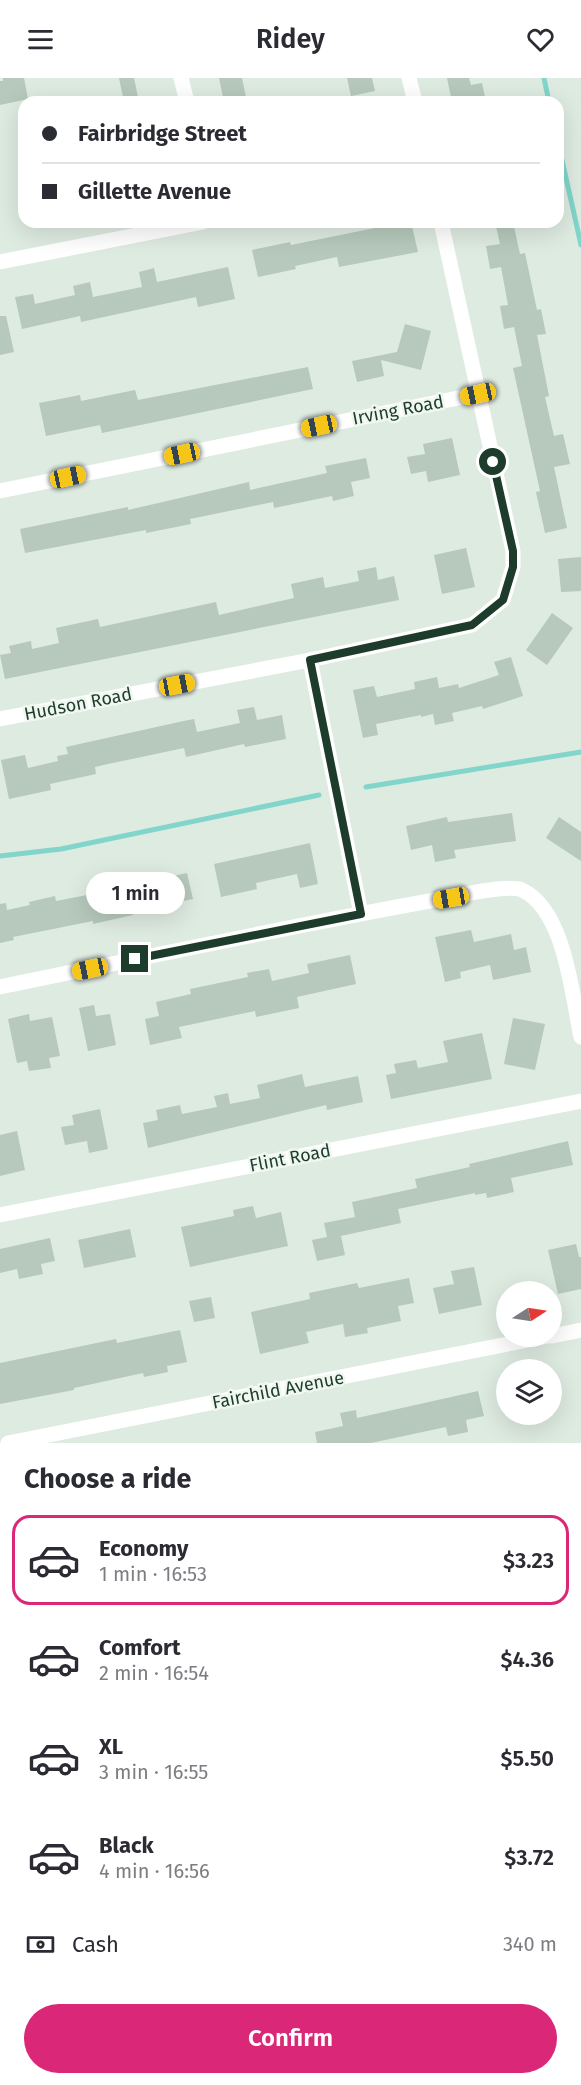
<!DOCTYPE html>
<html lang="en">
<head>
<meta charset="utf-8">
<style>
  :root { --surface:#fff; --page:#f7f7f7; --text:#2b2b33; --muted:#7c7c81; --line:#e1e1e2; --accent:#db2777 }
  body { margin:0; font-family:"Fira Sans",sans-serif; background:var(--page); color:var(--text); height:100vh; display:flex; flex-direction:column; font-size:22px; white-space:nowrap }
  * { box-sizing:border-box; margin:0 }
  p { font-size:20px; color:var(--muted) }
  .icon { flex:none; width:33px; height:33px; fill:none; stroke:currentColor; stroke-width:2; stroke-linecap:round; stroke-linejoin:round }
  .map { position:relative; height:1365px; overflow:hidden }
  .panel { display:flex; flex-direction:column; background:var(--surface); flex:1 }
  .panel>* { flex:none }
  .top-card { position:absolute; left:18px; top:18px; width:546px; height:132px; border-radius:18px; box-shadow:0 6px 24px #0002; display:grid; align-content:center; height:132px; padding:0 24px; background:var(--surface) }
  .needle { width:39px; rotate:78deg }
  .fabs { position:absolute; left:496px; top:1203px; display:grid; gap:12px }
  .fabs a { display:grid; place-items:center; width:66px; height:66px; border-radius:50%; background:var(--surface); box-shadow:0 6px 24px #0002; font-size:30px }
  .end { position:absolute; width:27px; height:27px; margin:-14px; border:8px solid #1e3c2b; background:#fff; box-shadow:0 0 0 3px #fff }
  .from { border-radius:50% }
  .bubble { position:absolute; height:42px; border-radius:21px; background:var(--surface); box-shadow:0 6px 24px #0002; font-size:20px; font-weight:600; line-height:42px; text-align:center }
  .car { position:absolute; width:18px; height:36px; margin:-18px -9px; border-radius:8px; box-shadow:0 0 4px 2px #0007; background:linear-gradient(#f5c518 24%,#345 0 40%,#f5c518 0 76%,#345 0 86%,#f5c518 0) }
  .top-card b { display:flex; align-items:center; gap:21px; height:57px; font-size:22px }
  .top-card b+b { border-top:2px solid var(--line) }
  .top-card i { width:15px; height:15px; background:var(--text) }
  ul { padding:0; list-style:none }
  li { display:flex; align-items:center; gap:18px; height:90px; margin:0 12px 9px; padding:0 12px; border:3px solid transparent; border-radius:18px }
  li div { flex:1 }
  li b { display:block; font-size:22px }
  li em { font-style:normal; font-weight:600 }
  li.active { border-color:var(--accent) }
  li>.icon { width:54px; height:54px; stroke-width:1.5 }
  h2 { padding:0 24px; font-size:27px; line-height:72px }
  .pay { display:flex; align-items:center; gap:15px; height:66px; padding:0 24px; font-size:22px }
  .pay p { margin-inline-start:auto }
  .button { display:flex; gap:12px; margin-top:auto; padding:12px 24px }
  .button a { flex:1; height:69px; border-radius:36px; background:var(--accent); color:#fff; font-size:24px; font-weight:600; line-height:69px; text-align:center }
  header { display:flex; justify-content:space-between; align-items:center; height:78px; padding:0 24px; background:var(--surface); font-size:27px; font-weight:600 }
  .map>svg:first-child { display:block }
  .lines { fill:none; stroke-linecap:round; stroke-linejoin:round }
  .stream { stroke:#81d5ca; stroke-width:5 }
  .building { fill:#b6c9bc }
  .minor { stroke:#fff; stroke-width:15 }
  .route { stroke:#1e3c2b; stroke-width:8 }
  .labels { text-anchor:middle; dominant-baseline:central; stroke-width:5; stroke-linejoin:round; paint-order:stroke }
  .street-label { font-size:18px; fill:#1e3c2b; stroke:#eff7f0 }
</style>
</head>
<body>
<header><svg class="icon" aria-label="menu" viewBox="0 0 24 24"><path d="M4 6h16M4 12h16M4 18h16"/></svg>Ridey<svg class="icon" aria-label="heart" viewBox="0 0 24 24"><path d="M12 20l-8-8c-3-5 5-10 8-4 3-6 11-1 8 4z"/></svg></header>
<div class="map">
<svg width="581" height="1365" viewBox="0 0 581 1365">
  <rect width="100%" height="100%" fill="#deebe1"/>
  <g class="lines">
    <!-- stream -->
    <g class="stream">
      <path d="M544 0 549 24"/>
      <path d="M558 64 581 167"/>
      <path d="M366 709 581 674"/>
      <path d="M0 778 61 771 319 717"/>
    </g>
  </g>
  <!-- building -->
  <g class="building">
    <path d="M3 0H24L28 21 0 27V3H3Z"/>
    <path d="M119 0H134L139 24H124Z"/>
    <path d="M219 0H242L247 24H224Z"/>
    <path d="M347 0H372L375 13 351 18Z"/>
    <path d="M447 0H469L471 7 482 5 486 24H452Z"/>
    <path d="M404 144H411L418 174 339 189 337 179 295 188 296 191 258 199 252 172 290 164 291 167Z"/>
    <path d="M495 144H513L520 176 525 175 537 232 541 231 546 256 537 257 549 318 545 319 554 358 563 356 570 386 554 389 567 450 545 455 536 414 540 413 513 290 522 288 514 249 504 251 500 228 508 227 501 189 490 191 486 168 500 166Z"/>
    <path d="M228 189 235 221 198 229 196 219 81 244 80 238 22 251 15 219 33 216 35 226 75 217 73 208 90 204 93 219 142 209 139 194 154 190 157 204Z"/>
    <path d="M0 238H6L14 274 0 277Z"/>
    <path d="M405 246 431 253 421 292 381 282 384 298 357 304 352 283 397 274Z"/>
    <path d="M308 289 313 311 102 355 100 347 46 358 39 325 80 317 81 323 135 312 138 322Z"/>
    <path d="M452 360 460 397 428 404 426 393 411 396 407 379 425 376 423 366Z"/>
    <path d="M366 380 370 400 351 404 354 418 333 423 332 418 274 430 273 424 190 441 191 446 146 455V452L25 475 20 451 128 429V432L249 404 250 412 327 395 325 388Z"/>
    <path d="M466 470 475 509 442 516 434 477Z"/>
    <path d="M581 479V513L561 514 558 481Z"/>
    <path d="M376 489 378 502 394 498 399 522 5 601 0 577 11 575 9 568 31 563 32 571 59 565 56 550 98 541 100 549 216 524 219 537 294 520 291 506 323 499 325 510 359 503 357 493Z"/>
    <path d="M552 535 573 550 547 587 526 572Z"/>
    <path d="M511 579 523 618 483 631 482 628 452 635 454 643 435 647 433 636 421 639V637L376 646 378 657 363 660 353 612 374 608 377 619 415 611 414 604 437 599 439 610 458 606 459 610 499 597 494 584Z"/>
    <path d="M254 629 257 642 282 637 286 661 245 669 244 666 186 679 184 670 108 686 95 689 96 696 50 706 51 712 9 721 1 682 25 677 28 690 58 683 57 678 68 676 66 669 179 644 194 641 197 654 240 645 237 632Z"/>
    <path d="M512 735 516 763 454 772 456 780 435 784 432 767 411 772 406 748 447 739 448 744Z"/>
    <path d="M559 739 581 754V783L546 760Z"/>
    <path d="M310 765 318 806 300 810 297 796 256 805 257 811 221 819 214 786Z"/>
    <path d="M187 795 193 821 133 834V837L93 846V843L13 859 14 862 0 865V826L6 825 7 832 30 827 29 824 55 818 56 823 87 817 86 814 126 805 127 808Z"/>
    <path d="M471 852 474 864 511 856 514 872 526 869 531 894 493 902 490 887 460 894 461 900 445 904 435 859Z"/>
    <path d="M350 877 356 906 297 919 299 930 256 939 255 933 179 949 182 960 150 967 145 941 159 938 156 924 191 916 190 911 248 899 247 895 269 891 272 903 309 895 307 886Z"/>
    <path d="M94 927 96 938 110 936 116 967 88 973 79 930Z"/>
    <path d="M29 936 30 943 52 939 60 978 49 980 51 990 29 993 27 983 17 985 8 941Z"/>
    <path d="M513 940 545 946 535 992 504 986Z"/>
    <path d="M482 955 492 1001 391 1021 386 997 396 995 394 986 416 982 418 990 448 984 443 963Z"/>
    <path d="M302 996 305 1009 358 998 363 1024 327 1032 326 1027 148 1070 143 1045 158 1042 156 1032 180 1027 182 1036 217 1029 214 1018 228 1015 230 1026 260 1020 257 1007Z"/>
    <path d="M100 1031 108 1071 89 1075 87 1063 65 1067 61 1049 74 1047 72 1037Z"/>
    <path d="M17 1053 25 1092 0 1098V1057Z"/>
    <path d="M568 1063 573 1087 511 1100 514 1114 487 1120 486 1115 475 1117V1115L398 1131 401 1145 341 1158 345 1177 317 1183 312 1162 327 1159 324 1145 355 1139 352 1124 417 1110 415 1101 470 1089 469 1086Z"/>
    <path d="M253 1128 256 1140 281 1134 288 1168 190 1189 181 1149 234 1138 233 1132Z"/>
    <path d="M130 1151 136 1179 84 1190 78 1162Z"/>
    <path d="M50 1160 55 1183 41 1186 43 1196 19 1201 17 1191 0 1195V1171Z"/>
    <path d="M576 1166 579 1179H581V1211L558 1216 548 1172Z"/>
    <path d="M474 1189 482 1227 439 1236 433 1210 454 1206 451 1193Z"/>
    <path d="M409 1200 414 1225 398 1228 401 1243 367 1250 368 1255 345 1259 343 1246 306 1254 309 1265 260 1276 251 1234 310 1221 309 1215 357 1205 359 1210Z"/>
    <path d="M211 1219 215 1240 194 1244 189 1223Z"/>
    <path d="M180 1252 187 1284 167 1288 168 1294 144 1299 143 1295 74 1310V1312L0 1326V1285L116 1261 117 1265Z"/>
    <path d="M478 1313 484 1338 466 1342 468 1354 448 1358 446 1349 371 1365H317L315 1354 343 1348 340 1335 356 1332 357 1340Z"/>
  </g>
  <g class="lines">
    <!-- minor -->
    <g class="minor">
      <path d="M181 0 187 24"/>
      <path d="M409 0 415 24"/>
      <path d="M0 184 203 144"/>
      <path d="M0 413 478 316"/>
      <path d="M310 582 361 836"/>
      <path d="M0 641 310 582 472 547 503 522 513 489V473L441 144"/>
      <path d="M0 909C141 880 282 850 424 824 443 821 507 805 522 812 565 832 572 917 581 959"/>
      <path d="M0 1137 581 1023"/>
      <path d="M552 1258 581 1252"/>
      <path d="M8 1365 548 1258"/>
    </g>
  </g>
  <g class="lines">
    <!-- route -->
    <path class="route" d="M135 881 361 836 310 582 472 547 503 522 513 489V473L493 384"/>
  </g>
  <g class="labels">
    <!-- street labels -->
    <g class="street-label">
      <text transform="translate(398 332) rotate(-11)">Irving Road</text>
      <text transform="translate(78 626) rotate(-11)">Hudson Road</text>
      <text transform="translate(290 1080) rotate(-11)">Flint Road</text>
      <text transform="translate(278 1312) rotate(-11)">Fairchild Avenue</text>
    </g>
  </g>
</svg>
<div class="fabs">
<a><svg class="needle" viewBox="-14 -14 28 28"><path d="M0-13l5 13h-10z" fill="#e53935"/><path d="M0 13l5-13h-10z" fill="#7c7c81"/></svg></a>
<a><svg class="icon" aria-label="layers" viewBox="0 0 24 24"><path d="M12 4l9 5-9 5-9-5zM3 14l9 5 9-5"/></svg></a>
</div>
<i class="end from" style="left:493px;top:384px"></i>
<i class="end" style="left:135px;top:881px"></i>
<div class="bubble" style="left:86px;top:794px;width:99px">1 min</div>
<i class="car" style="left:478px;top:316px;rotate:258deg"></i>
<i class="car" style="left:319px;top:348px;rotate:258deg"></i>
<i class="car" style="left:182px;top:376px;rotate:258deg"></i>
<i class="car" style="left:68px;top:399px;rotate:78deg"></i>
<i class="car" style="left:177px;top:607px;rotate:79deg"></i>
<i class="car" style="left:451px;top:820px;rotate:260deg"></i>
<i class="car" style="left:90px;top:891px;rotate:258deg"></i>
<div class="top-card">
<b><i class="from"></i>Fairbridge Street</b>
<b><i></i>Gillette Avenue</b>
</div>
</div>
<section class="panel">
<h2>Choose a ride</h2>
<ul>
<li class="active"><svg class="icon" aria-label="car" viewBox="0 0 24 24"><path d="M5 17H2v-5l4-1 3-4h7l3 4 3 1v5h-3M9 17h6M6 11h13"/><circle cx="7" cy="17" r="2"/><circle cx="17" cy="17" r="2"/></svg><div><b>Economy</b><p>1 min · 16:53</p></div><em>$3.23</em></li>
<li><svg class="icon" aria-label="car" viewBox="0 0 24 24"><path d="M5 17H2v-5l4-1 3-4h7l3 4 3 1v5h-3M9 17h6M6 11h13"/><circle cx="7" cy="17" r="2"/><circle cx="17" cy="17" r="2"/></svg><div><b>Comfort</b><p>2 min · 16:54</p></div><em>$4.36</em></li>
<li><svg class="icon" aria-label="car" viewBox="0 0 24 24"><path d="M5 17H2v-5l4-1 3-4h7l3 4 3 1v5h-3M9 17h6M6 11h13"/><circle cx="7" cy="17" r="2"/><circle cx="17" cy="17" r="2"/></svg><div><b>XL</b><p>3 min · 16:55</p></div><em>$5.50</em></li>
<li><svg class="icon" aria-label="car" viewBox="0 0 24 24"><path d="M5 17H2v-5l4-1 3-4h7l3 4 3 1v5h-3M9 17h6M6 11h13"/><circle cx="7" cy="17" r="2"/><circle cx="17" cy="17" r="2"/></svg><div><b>Black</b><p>4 min · 16:56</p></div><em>$3.72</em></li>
</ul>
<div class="pay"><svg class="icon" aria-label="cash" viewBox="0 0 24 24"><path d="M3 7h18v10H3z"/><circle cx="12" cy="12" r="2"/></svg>Cash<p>340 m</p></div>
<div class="button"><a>Confirm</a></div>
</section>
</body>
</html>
